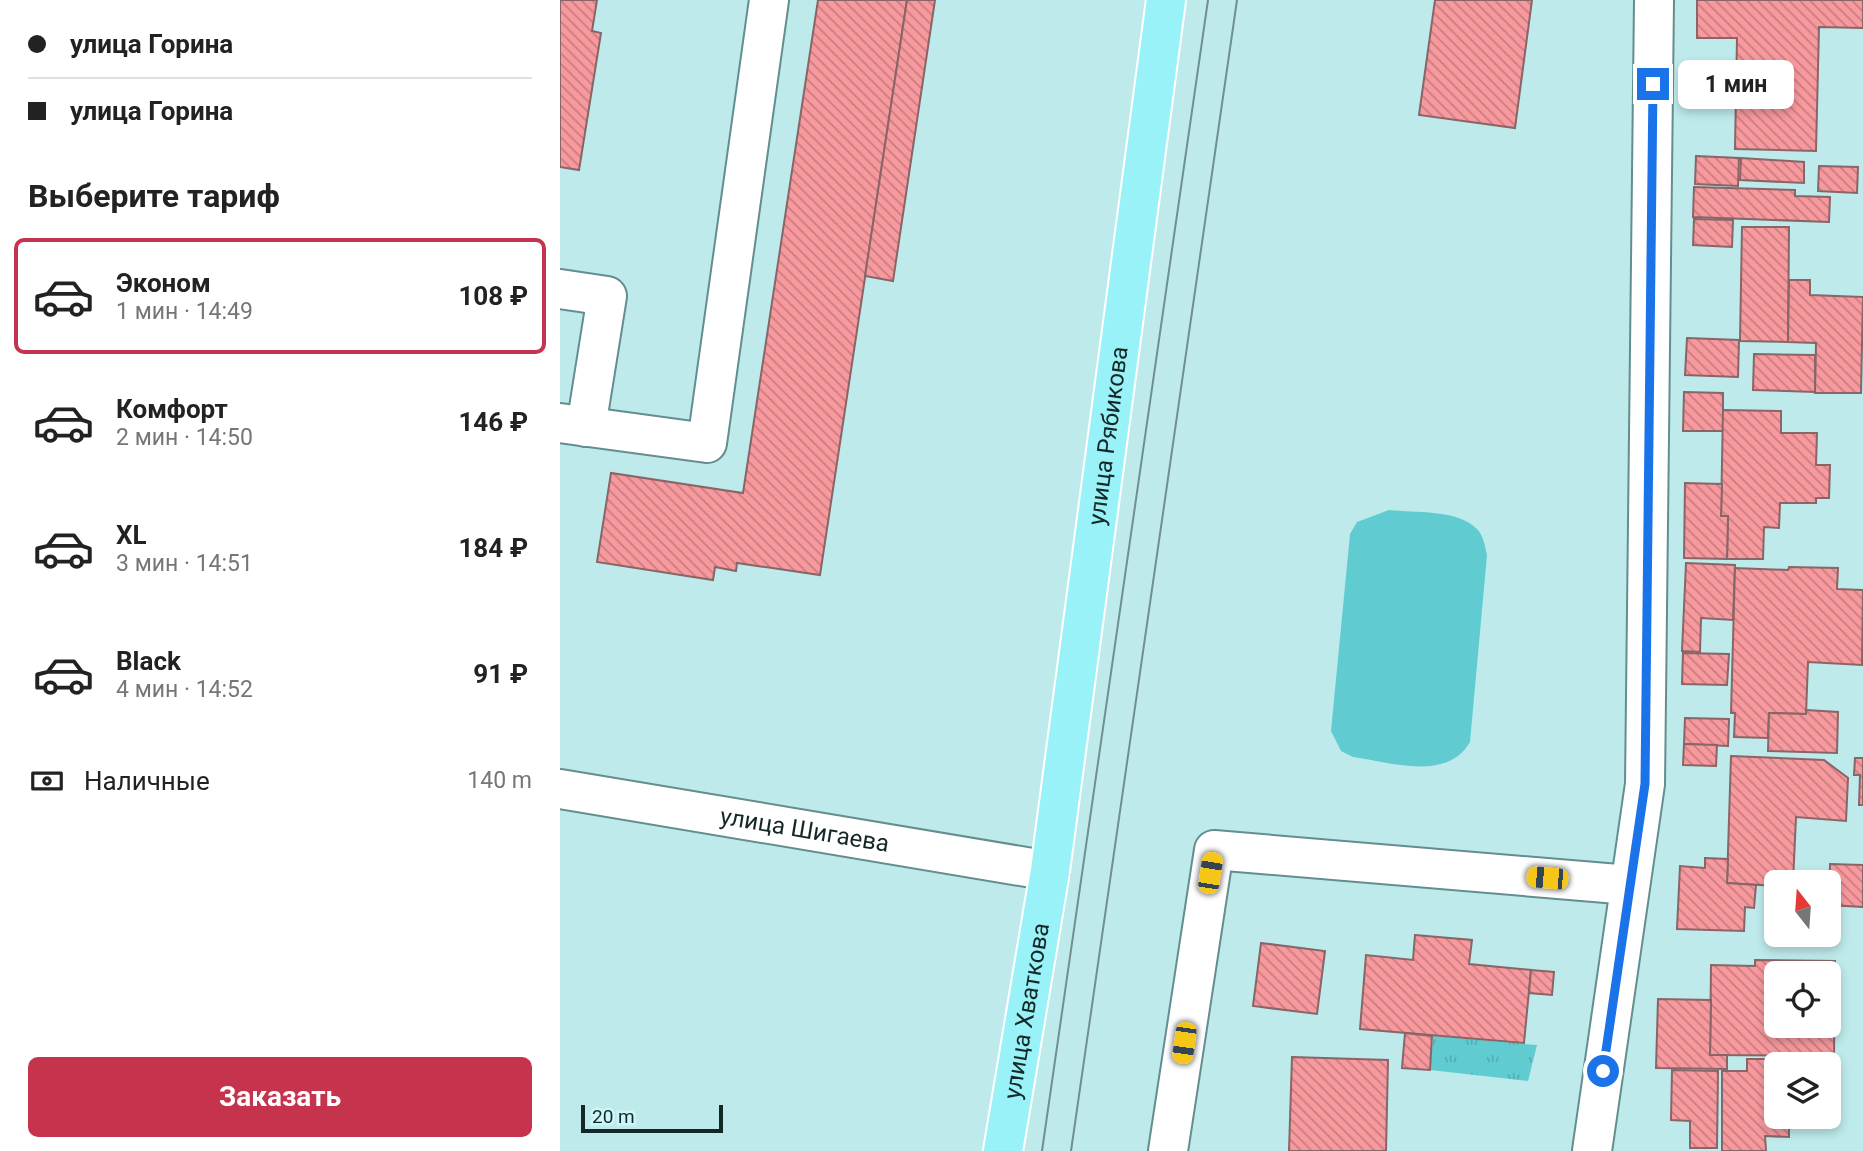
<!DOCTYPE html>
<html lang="ru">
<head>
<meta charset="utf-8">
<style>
  :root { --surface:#fff; --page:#f2f2f2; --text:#222; --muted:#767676; --line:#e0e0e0; --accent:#c5344c }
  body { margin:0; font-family:Roboto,sans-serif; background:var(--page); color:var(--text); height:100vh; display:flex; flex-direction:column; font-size:26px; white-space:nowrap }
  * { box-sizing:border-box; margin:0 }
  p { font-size:23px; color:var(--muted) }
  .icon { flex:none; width:38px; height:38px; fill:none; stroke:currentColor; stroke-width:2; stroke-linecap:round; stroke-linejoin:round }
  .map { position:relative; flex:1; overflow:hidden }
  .drawer { display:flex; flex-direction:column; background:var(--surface); width:560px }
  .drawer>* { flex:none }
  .top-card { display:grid; align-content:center; height:154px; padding:0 28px; background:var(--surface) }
  .needle { width:46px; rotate:343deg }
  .controls { position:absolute; left:1204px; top:870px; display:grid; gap:14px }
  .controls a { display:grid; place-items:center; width:77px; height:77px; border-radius:10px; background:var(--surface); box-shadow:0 4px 10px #0003; font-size:35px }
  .scale { position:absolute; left:21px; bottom:18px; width:142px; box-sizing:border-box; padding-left:7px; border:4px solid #162728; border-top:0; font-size:19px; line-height:24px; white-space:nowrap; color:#162728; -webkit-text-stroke:5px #cbf7f9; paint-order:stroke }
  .end { position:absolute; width:32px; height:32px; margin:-16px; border:9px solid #1a73e8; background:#fff; box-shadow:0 0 0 4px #fff }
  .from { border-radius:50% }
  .bubble { position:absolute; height:49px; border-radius:10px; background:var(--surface); box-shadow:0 4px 10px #0003; font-size:23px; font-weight:700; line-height:49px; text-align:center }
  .car { position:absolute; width:21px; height:42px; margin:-21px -10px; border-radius:9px; box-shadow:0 0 5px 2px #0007; background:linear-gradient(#f5c518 24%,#345 0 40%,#f5c518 0 76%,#345 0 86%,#f5c518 0) }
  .top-card b { display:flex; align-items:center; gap:24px; height:66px; font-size:26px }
  .top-card b+b { border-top:2px solid var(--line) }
  .top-card i { width:18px; height:18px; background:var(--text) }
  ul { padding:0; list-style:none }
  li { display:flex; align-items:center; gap:21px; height:116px; margin:0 14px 10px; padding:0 14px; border:4px solid transparent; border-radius:10px }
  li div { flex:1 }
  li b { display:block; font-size:26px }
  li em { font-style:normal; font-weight:700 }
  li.current { border-color:var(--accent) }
  li>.icon { width:63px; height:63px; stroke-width:1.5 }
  h2 { padding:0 28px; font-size:32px; line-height:84px }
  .pay { display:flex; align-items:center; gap:18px; height:77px; padding:0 28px; font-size:26px }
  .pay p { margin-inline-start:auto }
  .action { display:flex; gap:14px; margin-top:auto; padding:14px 28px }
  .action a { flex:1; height:80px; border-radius:10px; background:var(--accent); color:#fff; font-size:28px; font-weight:700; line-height:80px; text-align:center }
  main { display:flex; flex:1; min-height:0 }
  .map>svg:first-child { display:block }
  .grass { fill:url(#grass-tufts) }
  .park { fill:#60ccd1 }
  .building { fill:url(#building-back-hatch); stroke:#886566; stroke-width:2; fill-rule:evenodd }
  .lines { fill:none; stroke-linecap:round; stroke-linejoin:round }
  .minor-casing { stroke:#648d8f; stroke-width:42 }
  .major-casing { stroke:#fff; stroke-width:42 }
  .minor { stroke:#fff; stroke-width:38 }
  .major { stroke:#98f2f7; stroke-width:38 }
  .tram { stroke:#6f8f90; stroke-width:2 }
  .route { stroke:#1a73e8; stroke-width:9 }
  .labels { text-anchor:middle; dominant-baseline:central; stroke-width:7; stroke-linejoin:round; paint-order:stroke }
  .street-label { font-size:24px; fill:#162728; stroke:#cbf7f9 }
</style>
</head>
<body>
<main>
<section class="drawer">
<div class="top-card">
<b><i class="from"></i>улица Горина</b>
<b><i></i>улица Горина</b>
</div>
<h2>Выберите тариф</h2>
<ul>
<li class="current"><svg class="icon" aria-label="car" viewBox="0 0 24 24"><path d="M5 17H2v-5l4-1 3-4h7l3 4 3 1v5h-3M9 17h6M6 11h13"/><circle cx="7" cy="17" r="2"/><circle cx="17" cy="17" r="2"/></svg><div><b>Эконом</b><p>1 мин · 14:49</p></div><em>108 ₽</em></li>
<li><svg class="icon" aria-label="car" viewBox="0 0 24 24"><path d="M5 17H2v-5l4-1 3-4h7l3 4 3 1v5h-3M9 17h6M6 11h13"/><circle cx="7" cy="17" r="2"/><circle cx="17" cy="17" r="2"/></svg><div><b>Комфорт</b><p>2 мин · 14:50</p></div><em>146 ₽</em></li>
<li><svg class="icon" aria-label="car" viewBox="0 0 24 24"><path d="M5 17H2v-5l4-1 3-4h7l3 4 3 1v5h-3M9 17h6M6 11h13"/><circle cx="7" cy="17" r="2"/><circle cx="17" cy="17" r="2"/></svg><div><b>XL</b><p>3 мин · 14:51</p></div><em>184 ₽</em></li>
<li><svg class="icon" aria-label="car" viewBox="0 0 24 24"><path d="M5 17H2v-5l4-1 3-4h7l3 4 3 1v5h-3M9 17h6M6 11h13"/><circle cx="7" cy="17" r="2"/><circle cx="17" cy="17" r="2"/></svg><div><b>Black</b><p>4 мин · 14:52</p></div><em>91 ₽</em></li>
</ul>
<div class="pay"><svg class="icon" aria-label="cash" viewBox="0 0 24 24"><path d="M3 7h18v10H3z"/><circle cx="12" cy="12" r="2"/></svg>Наличные<p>140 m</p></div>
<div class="action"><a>Заказать</a></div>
</section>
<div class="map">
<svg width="1303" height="1151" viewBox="0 0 1303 1151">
  <defs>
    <pattern id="grass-tufts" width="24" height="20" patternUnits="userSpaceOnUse" patternTransform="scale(1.75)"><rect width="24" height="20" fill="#60ccd1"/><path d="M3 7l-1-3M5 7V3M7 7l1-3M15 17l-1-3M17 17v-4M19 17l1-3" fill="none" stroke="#53afb3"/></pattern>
    <pattern id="building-back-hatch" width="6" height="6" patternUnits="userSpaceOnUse" patternTransform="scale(1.75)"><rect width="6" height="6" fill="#f8999e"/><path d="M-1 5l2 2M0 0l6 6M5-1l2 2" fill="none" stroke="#c87d81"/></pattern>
  </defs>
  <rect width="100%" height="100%" fill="#beeaeb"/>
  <!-- grass -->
  <path class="grass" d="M873 1036 977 1045 968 1081 870 1070Z"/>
  <!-- park -->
  <path class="park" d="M829 510C856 513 897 509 917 529 924 536 925 547 927 555L910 742C887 782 830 762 793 757L781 751 771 731 790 534 797 522Z"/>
  <!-- building -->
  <g class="building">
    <path d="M0 0H37L32 31 41 33 19 170 0 167Z"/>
    <path d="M258 0H347L260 575 177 563 176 571 155 567 153 580 37 562 51 473 183 493Z"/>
    <path d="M347 0H375L333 281 305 276Z"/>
    <path d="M875 0H972L955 128 859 115Z"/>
    <path d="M1137 0H1303V28L1259 27 1256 151 1175 149 1177 38H1137Z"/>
    <path d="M1136 156 1179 158 1178 186 1135 184Z"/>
    <path d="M1181 158 1244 162V183L1180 180Z"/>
    <path d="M1259 166 1298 167 1297 193 1258 191Z"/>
    <path d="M1134 187 1235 190V196L1270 197 1269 222 1133 217Z"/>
    <path d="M1134 219 1173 220 1172 247 1133 245Z"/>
    <path d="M1182 227H1229L1228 342 1180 341Z"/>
    <path d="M1229 280H1250V295L1303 297 1301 393H1255L1256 343 1228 342Z"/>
    <path d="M1127 338 1179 340 1178 377 1125 375Z"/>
    <path d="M1194 354 1255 355V392L1193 390Z"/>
    <path d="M1124 392 1163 393V431H1123Z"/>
    <path d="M1163 410 1221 411V433H1257L1256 465H1270L1269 498H1256V503H1220L1219 528 1204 527 1203 559H1167L1168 516H1161Z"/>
    <path d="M1125 483 1162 484 1161 516H1168L1167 559 1124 558Z"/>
    <path d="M1126 563 1175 565 1173 620 1141 618 1140 652 1122 651Z"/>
    <path d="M1229 567 1278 568 1277 589 1303 590 1302 665 1248 662 1246 714 1209 713 1208 738 1174 737 1175 713H1171L1175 568 1228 570Z"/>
    <path d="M1123 653 1169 654 1167 685 1122 684Z"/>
    <path d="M1246 710 1278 712 1277 753 1208 751 1209 713 1246 714Z"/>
    <path d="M1125 718 1169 719 1168 746 1124 744Z"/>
    <path d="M1124 744 1157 745 1156 766 1123 765Z"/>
    <path d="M1171 756 1264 760 1288 778 1286 821 1236 817 1233 882H1216V886L1167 883Z"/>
    <path d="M1295 758H1303V805H1299L1300 775H1294Z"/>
    <path d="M1145 858 1168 859 1167 883 1196 885 1194 908 1185 907 1184 931 1117 929 1120 866 1145 868Z"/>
    <path d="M1270 864 1303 865V907L1269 905Z"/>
    <path d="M855 935 912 940 909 964 971 970 964 1043 800 1029 806 955 853 960Z"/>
    <path d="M701 943 765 951 757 1014 693 1006Z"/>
    <path d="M1195 960 1275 961 1274 1056 1150 1055 1151 965 1195 966ZM1216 973H1269V1026H1216Z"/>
    <path d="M971 970 994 972 992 995 969 993Z"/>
    <path d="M1098 999 1151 1000 1150 1055H1167V1069L1096 1068Z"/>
    <path d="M845 1033 872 1036 870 1070 842 1068Z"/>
    <path d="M732 1057 828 1060 826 1151H729Z"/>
    <path d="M1187 1059H1213V1071H1216V1116H1229V1137L1205 1136 1206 1151H1162V1071H1187Z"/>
    <path d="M1112 1070 1158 1071 1157 1148H1130V1121L1111 1120Z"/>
  </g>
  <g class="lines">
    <!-- minor casing -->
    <g class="minor-casing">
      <g id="minor">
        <path d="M0 289 47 296 26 427"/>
        <path d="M0 423 147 443 209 0"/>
        <path id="s1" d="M0 789 490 871"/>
        <path d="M608 1151 654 850 1070 885"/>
        <path d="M1032 1151 1085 784 1094 0"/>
      </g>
    </g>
    <!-- major casing -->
    <g class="major-casing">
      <g id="major">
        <path id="s2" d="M443 1151 490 871 606 0"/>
      </g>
    </g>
    <!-- minor -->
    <use href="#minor" class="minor"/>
    <!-- major -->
    <use href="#major" class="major"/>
    <!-- tram -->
    <g class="tram">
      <path d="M482 1151 648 0"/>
      <path d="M511 1151 677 0"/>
    </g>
  </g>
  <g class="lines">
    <!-- route -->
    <path class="route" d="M1043 1071 1085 784 1093 84"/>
  </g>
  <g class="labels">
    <!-- street labels -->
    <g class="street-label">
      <text stroke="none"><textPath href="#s2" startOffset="723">улица Рябикова</textPath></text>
      <text stroke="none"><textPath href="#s1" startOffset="248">улица Шигаева</textPath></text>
      <text stroke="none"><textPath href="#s2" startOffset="142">улица Хваткова</textPath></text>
    </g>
  </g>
</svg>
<div class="controls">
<a><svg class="needle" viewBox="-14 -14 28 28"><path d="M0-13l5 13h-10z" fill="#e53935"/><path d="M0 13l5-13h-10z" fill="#767676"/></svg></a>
<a><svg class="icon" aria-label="locate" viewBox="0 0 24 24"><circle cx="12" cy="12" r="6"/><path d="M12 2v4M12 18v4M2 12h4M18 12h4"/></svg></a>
<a><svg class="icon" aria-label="layers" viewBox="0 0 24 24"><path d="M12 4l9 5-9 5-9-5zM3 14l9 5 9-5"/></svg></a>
</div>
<div class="scale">20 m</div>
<i class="end from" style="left:1043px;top:1071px"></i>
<i class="end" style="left:1093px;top:84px"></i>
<div class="bubble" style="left:1118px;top:60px;width:116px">1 мин</div>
<i class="car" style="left:650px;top:873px;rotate:9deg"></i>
<i class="car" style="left:987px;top:878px;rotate:275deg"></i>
<i class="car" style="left:624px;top:1043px;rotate:188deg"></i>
</div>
</main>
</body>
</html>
